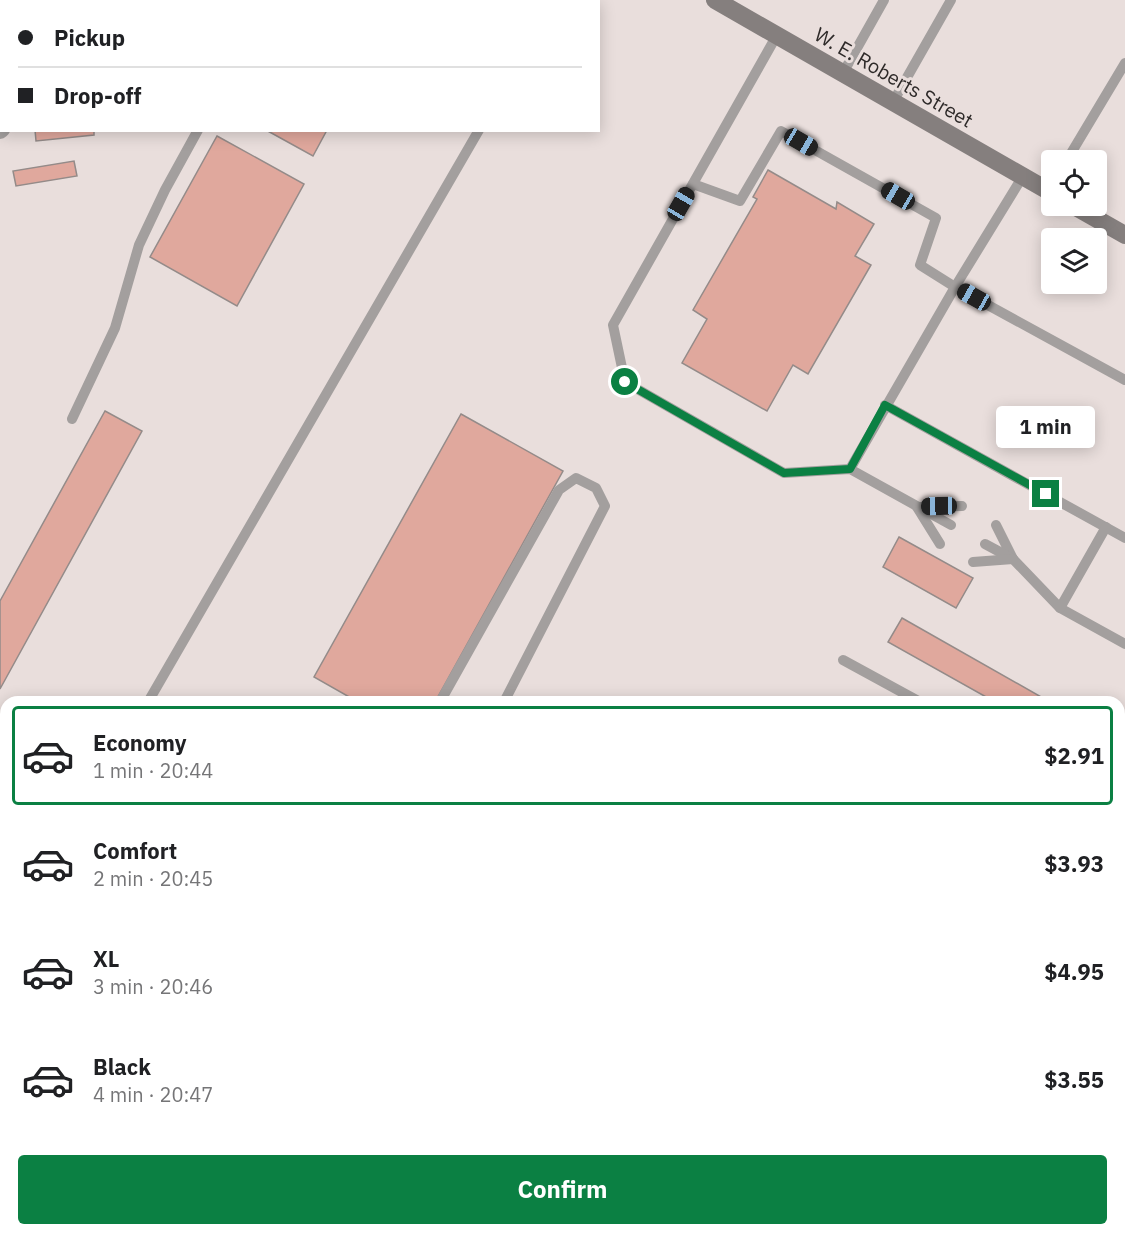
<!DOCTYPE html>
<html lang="en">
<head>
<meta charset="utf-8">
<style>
  :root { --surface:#fff; --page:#f2f2f2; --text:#202124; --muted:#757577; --line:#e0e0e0; --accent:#0b8043 }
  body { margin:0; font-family:"IBM Plex Sans",sans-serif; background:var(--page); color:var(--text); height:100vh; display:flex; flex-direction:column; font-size:22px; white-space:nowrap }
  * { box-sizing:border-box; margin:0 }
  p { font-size:20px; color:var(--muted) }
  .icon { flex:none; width:33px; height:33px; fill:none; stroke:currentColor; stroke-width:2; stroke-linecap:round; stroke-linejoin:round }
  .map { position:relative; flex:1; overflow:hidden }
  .sheet { position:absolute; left:0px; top:696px; width:1125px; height:540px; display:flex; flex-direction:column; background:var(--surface); border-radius:18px 18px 0 0; box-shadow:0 3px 15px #0003 }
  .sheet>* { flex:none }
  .guide { position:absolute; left:0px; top:0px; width:600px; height:132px; box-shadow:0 3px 15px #0003; display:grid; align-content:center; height:132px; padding:0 18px; background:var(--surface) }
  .tools { position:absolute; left:1041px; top:150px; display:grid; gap:12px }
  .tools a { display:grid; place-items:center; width:66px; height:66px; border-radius:6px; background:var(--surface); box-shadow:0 3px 15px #0003; font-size:30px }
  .end { position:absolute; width:27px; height:27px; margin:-14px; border:8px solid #0b8043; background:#fff; box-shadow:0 0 0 3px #fff }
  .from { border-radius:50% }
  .bubble { position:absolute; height:42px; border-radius:6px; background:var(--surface); box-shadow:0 3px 15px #0003; font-size:20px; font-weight:800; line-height:42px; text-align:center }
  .car { position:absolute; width:18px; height:36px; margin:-18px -9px; border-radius:8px; box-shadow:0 0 4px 2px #0007; background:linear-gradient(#222 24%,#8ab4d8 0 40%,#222 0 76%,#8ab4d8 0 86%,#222 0) }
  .guide b { display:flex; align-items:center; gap:21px; height:57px; font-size:22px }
  .guide b+b { border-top:2px solid var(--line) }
  .guide i { width:15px; height:15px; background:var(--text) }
  ul { padding:10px 0 0; list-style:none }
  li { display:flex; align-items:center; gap:18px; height:99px; margin:0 12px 9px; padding:0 6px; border:3px solid transparent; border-radius:6px }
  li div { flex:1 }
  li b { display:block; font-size:22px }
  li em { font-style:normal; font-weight:800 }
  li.on { border-color:var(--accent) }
  li>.icon { width:54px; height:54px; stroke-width:1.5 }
  .cta { display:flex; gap:12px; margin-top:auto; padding:12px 18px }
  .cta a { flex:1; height:69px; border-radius:6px; background:var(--accent); color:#fff; font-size:24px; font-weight:800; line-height:69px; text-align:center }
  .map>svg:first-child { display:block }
  .building { fill:#e0a89d; stroke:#948b89; stroke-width:1.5 }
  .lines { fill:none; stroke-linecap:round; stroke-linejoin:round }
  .lane { stroke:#a39f9e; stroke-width:10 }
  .street { stroke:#a39f9e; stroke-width:18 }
  .secondary { stroke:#857f7e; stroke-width:18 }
  .route { stroke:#0b8043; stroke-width:8 }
  .labels { text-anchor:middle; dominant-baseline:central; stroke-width:6; stroke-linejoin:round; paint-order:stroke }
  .street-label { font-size:20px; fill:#2e2a29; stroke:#e9dedc }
</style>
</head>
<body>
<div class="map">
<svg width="1125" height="1236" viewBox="0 0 1125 1236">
  <rect width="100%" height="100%" fill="#e9dedc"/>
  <!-- building -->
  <g class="building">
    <path d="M313 0H398L313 2Z"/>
    <path d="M35 130H94V135L36 141Z"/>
    <path d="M266 130H327L313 156Z"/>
    <path d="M217 136 304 184 237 306 150 257Z"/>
    <path d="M74 161 77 176 16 186 13 171Z"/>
    <path d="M768 170 836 209 837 202 874 224 855 256 871 265 808 374 793 365 767 411 682 363 707 319 693 310 757 199 753 197Z"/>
    <path d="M105 411 142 431 0 689V601Z"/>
    <path d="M461 414 563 471 435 702H358L314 677Z"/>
    <path d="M899 537 973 578 956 608 883 567Z"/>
    <path d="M902 618 1050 702H995L888 642Z"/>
    <path d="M1119 741 1125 744V776L1119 772Z"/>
    <path d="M860 1230H925L922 1236H871Z"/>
  </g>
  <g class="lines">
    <!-- lane -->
    <g class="lane">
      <path d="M269 2 270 0"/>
      <path d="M554 2 555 0"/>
      <path d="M777 35 613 325 625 382 784 473 850 469 951 525"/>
      <path d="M843 73 884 0"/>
      <path d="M893 102 951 0"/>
      <path d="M1067 160 1125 63"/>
      <path d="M693 184 740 201 781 131 936 218 920 265 955 287 1125 380"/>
      <path d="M885 405 1125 538"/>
      <path d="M72 419 115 328 139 245 165 190 198 130"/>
      <path d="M850 469 955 287 1023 176"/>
      <path d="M917 507 940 544"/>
      <path d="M920 507 962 506"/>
      <path d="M996 525 1013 559"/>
      <path d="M985 544 1013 559 1060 608 1125 644"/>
      <path d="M973 562 1013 559"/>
      <path d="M1060 608 1106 527"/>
      <path d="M843 660 920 702"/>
      <path d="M148 702 479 130"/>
      <path d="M440 702 559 490 576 478 596 488 605 506 504 702"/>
      <path d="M1119 812 1125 815"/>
      <path d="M1119 927 1125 930"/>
      <path d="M1119 1228 1125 1231"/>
      <path d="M789 1230 791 1236"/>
      <path d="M973 1236 977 1230"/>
    </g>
    <!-- street -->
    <g class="street">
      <path d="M74 2 75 0"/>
      <path d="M0 130 2 128"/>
    </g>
    <!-- secondary -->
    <g class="secondary">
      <path d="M715 0 1052 193"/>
      <path d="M1074 206 1125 235"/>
      <path d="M0 972 6 974"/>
      <path d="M0 1028 6 1031"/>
      <path d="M1119 1066 1125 1056"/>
      <path d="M1119 1138 1125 1128"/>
      <path d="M538 1230 554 1236"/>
      <path d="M677 1230 693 1236"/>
      <path d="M1023 1236 1026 1230"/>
      <path d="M1063 1236 1067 1230"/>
    </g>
  </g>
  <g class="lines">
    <!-- route -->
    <path class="route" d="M625 382 784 473 850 469 885 405 1046 494"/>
  </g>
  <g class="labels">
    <!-- street labels -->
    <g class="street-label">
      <text transform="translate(894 77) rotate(30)">W. E. Roberts Street</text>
    </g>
  </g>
</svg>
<div class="tools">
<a><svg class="icon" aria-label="locate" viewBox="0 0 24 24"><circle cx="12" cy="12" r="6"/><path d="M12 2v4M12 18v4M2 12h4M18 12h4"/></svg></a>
<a><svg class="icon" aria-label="layers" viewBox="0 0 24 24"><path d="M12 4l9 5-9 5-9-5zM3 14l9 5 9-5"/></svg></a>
</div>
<i class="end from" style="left:625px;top:382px"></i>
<i class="end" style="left:1046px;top:494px"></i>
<div class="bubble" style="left:996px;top:406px;width:99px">1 min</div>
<i class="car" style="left:801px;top:142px;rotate:120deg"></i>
<i class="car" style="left:898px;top:196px;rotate:300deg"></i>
<i class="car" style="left:681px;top:204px;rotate:30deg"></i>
<i class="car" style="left:974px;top:297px;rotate:299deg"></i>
<i class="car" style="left:939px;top:506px;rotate:269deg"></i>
<div class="guide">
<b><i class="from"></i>Pickup</b>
<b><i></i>Drop-off</b>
</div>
<section class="sheet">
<ul>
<li class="on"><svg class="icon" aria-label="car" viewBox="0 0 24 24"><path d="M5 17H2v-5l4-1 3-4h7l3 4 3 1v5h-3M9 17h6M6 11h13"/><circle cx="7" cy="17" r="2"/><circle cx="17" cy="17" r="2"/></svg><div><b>Economy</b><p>1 min · 20:44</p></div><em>$2.91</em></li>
<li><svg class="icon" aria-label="car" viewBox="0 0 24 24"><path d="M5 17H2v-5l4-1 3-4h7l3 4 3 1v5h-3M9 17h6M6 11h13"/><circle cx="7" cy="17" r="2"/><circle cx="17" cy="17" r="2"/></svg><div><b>Comfort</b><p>2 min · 20:45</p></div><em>$3.93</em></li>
<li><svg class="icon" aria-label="car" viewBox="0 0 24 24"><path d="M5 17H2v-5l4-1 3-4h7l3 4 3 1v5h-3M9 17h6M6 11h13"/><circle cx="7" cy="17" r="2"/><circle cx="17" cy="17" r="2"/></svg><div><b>XL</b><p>3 min · 20:46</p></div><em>$4.95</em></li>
<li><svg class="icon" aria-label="car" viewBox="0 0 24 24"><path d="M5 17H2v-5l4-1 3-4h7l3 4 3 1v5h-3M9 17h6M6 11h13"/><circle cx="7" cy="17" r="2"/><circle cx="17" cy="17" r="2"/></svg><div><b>Black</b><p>4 min · 20:47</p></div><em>$3.55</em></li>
</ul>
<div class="cta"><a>Confirm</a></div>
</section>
</div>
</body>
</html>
